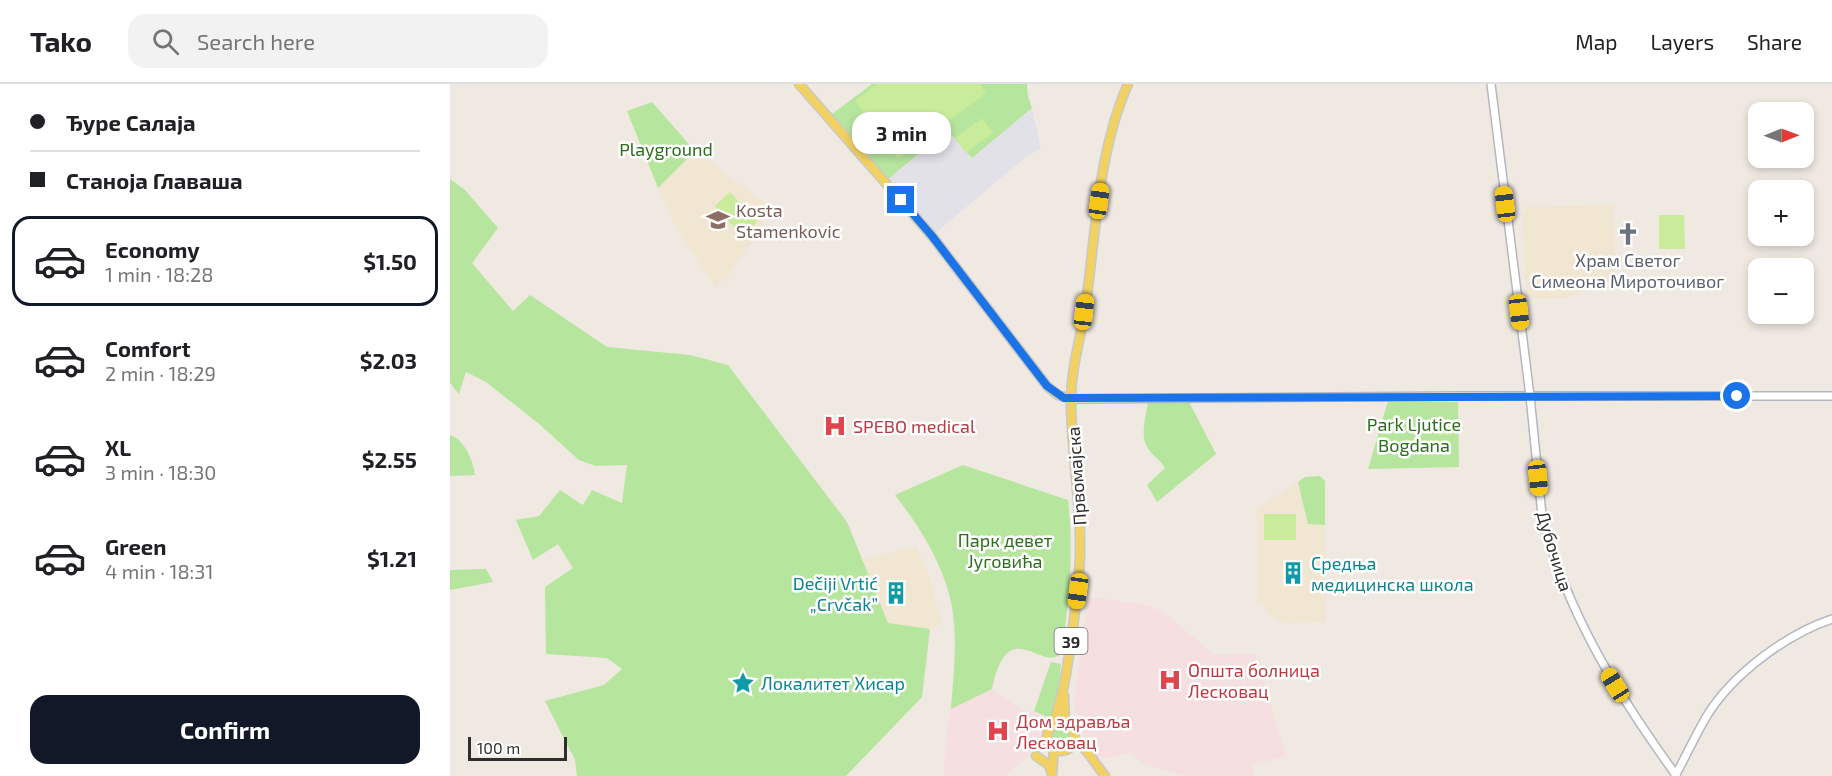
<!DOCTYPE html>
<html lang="en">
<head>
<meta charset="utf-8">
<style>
  :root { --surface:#fff; --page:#f2f2f2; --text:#202124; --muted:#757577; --line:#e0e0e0; --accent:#111827 }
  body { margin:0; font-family:"Exo 2",sans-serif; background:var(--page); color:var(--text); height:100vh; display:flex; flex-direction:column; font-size:22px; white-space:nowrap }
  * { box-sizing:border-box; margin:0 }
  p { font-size:20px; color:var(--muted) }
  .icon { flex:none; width:33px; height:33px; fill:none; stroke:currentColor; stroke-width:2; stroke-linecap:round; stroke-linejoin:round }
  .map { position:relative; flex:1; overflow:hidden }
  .sheet { display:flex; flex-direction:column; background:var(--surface); width:450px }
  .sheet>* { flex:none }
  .top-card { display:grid; align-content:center; height:132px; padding:0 30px; background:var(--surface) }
  .needle { width:39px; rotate:89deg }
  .tools { position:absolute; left:1298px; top:18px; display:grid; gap:12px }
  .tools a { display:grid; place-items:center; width:66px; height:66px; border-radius:12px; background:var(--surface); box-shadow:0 3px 9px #0003; font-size:30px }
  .scale { position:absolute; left:18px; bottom:15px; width:99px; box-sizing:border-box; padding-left:6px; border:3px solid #2e2e2e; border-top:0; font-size:16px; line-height:21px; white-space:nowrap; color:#2e2e2e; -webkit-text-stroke:4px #fff; paint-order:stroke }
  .end { position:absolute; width:27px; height:27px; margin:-14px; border:8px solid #1a73e8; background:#fff; box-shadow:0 0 0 3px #fff }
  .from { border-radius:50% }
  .bubble { position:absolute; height:42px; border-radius:18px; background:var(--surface); box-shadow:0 3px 9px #0003; font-size:20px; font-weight:700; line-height:42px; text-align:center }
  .car { position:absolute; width:18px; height:36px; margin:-18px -9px; border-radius:8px; box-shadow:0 0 4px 2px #0007; background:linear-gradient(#f5c518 24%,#345 0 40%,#f5c518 0 76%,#345 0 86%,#f5c518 0) }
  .top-card b { display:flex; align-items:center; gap:21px; height:57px; font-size:22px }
  .top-card b+b { border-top:2px solid var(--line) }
  .top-card i { width:15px; height:15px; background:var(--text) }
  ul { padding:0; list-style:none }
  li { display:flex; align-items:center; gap:18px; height:90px; margin:0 12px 9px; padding:0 18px; border:3px solid transparent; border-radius:18px }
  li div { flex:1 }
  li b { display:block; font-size:22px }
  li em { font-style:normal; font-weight:700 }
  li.current { border-color:var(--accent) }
  li>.icon { width:54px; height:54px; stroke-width:1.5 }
  .cta { display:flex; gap:12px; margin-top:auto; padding:12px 30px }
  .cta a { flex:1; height:69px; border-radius:18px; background:var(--accent); color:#fff; font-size:24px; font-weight:700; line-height:69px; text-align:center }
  header { display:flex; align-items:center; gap:36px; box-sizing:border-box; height:84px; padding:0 30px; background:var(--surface); border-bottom:2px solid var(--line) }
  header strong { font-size:28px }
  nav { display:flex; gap:33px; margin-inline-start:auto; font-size:21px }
  .search { width:420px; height:54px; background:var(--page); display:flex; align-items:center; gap:15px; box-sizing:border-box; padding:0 21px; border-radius:18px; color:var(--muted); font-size:22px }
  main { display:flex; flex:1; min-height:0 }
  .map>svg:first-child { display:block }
  .industrial { fill:#e3e1e8 }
  .education { fill:#f0e6d1 }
  .medical { fill:#f5dfe0 }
  .green { fill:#b6e59e }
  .pitch { fill:#c9ec9a }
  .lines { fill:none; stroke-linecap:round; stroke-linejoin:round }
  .minor-casing { stroke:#b4b7c1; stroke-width:10 }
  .major-casing { stroke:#c9c9c9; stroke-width:11 }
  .minor { stroke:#fff; stroke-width:7 }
  .major { stroke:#f2d163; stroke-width:8 }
  .route { stroke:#1a73e8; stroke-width:8 }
  .labels { text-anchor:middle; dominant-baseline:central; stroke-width:5; stroke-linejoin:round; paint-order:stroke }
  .shield { fill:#fff; stroke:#6d6d6d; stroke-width:1.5 }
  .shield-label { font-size:16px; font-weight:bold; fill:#2e2e2e }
  .park-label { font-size:18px; fill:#2c6e1b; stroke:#fff }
  .education-label { font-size:18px; fill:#785e54; stroke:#fff; text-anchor:start }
  .worship-label { font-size:18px; fill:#5b616d; stroke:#fff }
  .health-label { font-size:18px; fill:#be3a42; stroke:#fff; text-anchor:start }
  .street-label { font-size:18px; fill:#2e2e2e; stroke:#fff }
  .culture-label { font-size:18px; fill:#0d838f; stroke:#fff; text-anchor:start }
</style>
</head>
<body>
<header>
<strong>Tako</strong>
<div class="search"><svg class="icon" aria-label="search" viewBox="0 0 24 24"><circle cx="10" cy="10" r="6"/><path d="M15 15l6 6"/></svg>Search here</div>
<nav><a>Map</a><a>Layers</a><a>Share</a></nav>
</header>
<main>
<section class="sheet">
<div class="top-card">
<b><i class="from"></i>Ђуре Салаја</b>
<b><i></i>Станоја Главаша</b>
</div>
<ul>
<li class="current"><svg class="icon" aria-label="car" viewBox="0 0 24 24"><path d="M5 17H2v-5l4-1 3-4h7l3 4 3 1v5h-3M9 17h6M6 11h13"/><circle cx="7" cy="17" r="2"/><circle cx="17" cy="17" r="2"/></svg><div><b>Economy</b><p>1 min · 18:28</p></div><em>$1.50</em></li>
<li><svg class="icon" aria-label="car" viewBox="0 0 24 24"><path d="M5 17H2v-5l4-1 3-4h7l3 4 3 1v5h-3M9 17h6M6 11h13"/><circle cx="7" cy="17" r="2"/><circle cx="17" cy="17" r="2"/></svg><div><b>Comfort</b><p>2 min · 18:29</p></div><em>$2.03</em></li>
<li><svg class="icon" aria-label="car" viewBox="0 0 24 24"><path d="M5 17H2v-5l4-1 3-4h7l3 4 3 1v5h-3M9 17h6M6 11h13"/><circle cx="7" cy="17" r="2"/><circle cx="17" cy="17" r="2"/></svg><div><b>XL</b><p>3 min · 18:30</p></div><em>$2.55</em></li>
<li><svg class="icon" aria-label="car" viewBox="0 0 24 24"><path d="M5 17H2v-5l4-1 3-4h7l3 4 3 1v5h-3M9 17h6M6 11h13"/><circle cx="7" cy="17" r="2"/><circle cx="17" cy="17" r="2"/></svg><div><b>Green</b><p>4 min · 18:31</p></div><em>$1.21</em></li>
</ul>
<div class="cta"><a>Confirm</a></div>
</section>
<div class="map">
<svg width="1382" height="692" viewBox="0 0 1382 692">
  <rect width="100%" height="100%" fill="#efe9e1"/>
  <!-- industrial -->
  <path class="industrial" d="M582 24 591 64 571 77 482 152 436 97 497 46 522 74Z"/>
  <!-- education -->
  <g class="education">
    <path d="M245 67 320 123 303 156 277 193 266 204 229 149 208 104Z"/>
    <path d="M1164 121 1165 195 1116 214H1077L1072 131 1075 126 1079 123Z"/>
    <path d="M848 398 858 440 875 441 876 538 832 539 816 528 815 519 807 518V434L805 426Z"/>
    <path d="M466 462 481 498 492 540 480 545 438 539 412 475Z"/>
  </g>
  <!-- medical -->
  <g class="medical">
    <path d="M638 513 697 521 709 526 718 531 764 571 805 570 836 672 802 681 804 692H734L693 679 681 669 652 675 634 652 624 620Z"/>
    <path d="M542 605 576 628 584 627 602 635 596 653 574 676 554 692H494L496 654 501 625Z"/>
  </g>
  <!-- green -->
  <g class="green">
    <path d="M422 0H577L578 12 582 24 522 74 497 46 436 97 378 33Z"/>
    <path d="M202 18 245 67 208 104 177 27Z"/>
    <path d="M0 95 15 106 48 144 22 179 63 227 80 211 157 263 240 271 278 281 397 438 438 539 480 545 472 613 396 692H127L125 676 95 617 154 601 172 585 157 574 96 570 95 503 123 484 108 460 83 476 66 436 89 432 110 406 133 421 142 406 172 419 177 381 146 382 129 376 88 339 36 298 16 288 9 310 0 299Z"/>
    <path d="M938 317 1008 318 1009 383 918 385Z"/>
    <path d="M698 318H739L766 370 707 418 697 401 715 384C709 374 704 373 699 366 689 353 696 333 698 318Z"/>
    <path d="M0 351C15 356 23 377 25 391L0 392Z"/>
    <path d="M513 381 618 416C624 467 619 517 612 568 594 592 558 526 542 605L501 625C504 584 510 539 496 500 485 467 466 438 445 411Z"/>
    <path d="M870 392 875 397V441L858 440 848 398 855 393Z"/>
    <path d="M36 485 43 498 0 506V486Z"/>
    <path d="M601 578 611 580 608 611 602 635 584 627Z"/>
    <circle cx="611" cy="653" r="9"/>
  </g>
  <!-- pitch -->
  <g class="pitch">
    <path d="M427 0H530L536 9 448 75 405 17Z"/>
    <path d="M532 34 543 49 516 69 505 54Z"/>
    <path d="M280 108 307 138 292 152 265 122Z"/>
    <path d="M1209 131H1234L1235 165H1209Z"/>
    <rect x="989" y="339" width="12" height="12"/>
    <rect x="814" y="430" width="32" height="26"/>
  </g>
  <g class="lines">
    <!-- minor casing -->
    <g class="minor-casing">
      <g id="minor">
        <path d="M1041 0 1080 312 1092 431C1116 528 1168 611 1226 691"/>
        <path d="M621 315 1011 312H1382"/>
        <path d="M1225 692C1236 672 1246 650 1258 630 1284 589 1337 550 1382 535"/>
      </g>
    </g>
    <!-- major casing -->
    <g class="major-casing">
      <g id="major">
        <path d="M349 0 482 152 597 302 608 311 621 315"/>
        <path d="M614 611 615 640"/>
        <circle cx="611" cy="653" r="14"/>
        <path d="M601 644C612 618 616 592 620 565 625 527 631 490 630 452 629 407 621 362 621 316 621 286 630 256 635 226 646 152 647 70 678 0"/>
        <path d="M624 657C637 663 645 680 655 692"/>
        <path d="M586 672 599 681 601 687"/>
        <path d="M602 692 604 665"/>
      </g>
    </g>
    <!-- minor -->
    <use href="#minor" class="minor"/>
    <!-- major -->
    <use href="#major" class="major"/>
  </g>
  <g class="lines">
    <!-- route -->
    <path class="route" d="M451 116 482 152 597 302 614 314 1287 312"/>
  </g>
  <!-- icons -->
  <defs>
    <g id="school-bare" transform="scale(1.8)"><path d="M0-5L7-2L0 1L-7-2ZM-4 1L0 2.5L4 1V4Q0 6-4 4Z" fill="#8d6e63" stroke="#fff" stroke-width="2.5" paint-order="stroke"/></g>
    <g id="church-bare" transform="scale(1.8)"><path d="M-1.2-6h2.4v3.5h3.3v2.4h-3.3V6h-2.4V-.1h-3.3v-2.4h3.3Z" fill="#6b7280" stroke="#fff" stroke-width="2.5" paint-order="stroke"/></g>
    <g id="hospital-bare" transform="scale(1.8)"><path d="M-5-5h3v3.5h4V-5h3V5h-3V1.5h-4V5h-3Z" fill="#e0444e" stroke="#fff" stroke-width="2.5" paint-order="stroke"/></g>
    <g id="building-bare" transform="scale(1.8)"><path d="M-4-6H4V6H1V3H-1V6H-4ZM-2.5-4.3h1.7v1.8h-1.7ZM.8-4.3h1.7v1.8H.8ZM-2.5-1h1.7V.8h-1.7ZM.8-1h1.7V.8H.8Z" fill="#0f9aa8" stroke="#fff" stroke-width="2.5" paint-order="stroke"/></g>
    <g id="sight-bare" transform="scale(1.8)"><path d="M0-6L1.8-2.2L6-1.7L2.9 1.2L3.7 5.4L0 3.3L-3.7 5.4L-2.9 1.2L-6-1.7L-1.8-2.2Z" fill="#0f9aa8" stroke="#fff" stroke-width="2.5" paint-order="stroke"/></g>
  </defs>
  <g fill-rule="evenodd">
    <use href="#school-bare" x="268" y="136"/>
    <use href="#church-bare" x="1178" y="150"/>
    <use href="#hospital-bare" x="385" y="342"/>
    <use href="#building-bare" x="843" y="489"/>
    <use href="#building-bare" x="446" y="509"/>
    <use href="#hospital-bare" x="720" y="596"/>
    <use href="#sight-bare" x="293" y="599"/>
    <use href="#hospital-bare" x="548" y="647"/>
  </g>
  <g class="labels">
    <!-- shield labels -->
    <rect class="shield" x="604.5" y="544" width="33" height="26" rx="4.5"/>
    <g class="shield-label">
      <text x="621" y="557">39</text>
    </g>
    <!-- park labels -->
    <g class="park-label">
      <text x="216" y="65">Playground</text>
      <text x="964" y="340">Park Ljutice<tspan x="964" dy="21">Bogdana</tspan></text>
      <text x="555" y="456">Парк девет<tspan x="555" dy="21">Југовића</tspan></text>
    </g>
    <!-- education labels -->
    <g class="education-label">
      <text x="286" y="126">Kosta<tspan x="286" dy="21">Stamenkovic</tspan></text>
    </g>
    <!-- worship labels -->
    <g class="worship-label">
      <text x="1178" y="176">Храм Светог<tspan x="1178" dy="21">Симеона Мироточивог</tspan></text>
    </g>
    <!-- health labels -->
    <g class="health-label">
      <text x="403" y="342">SPEBO medical</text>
      <text x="738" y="586">Општа болница<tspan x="738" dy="21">Лесковац</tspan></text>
      <text x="566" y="637">Дом здравља<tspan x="566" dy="21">Лесковац</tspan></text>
    </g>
    <!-- street labels -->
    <g class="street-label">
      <text transform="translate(626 392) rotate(-94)">Првомајска</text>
      <text transform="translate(1105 467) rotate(73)">Дубочица</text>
    </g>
    <!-- culture labels -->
    <g class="culture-label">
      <text x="861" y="479">Средња<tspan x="861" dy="21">медицинска школа</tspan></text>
      <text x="428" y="499" text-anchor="end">Dečiji Vrtić<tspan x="428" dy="21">„Crvčak”</tspan></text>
      <text x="311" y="599">Локалитет Хисар</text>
    </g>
  </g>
</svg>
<div class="tools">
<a><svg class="needle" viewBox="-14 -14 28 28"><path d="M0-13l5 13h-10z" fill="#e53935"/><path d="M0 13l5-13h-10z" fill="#757577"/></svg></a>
<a>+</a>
<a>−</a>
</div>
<div class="scale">100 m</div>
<i class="end from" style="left:1287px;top:312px"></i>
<i class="end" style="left:451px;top:116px"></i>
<div class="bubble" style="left:402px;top:28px;width:99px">3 min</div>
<i class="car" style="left:649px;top:117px;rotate:8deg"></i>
<i class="car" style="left:1055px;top:120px;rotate:353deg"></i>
<i class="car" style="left:634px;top:228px;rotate:7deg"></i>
<i class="car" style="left:1069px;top:228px;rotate:173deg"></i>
<i class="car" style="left:1088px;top:394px;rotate:174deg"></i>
<i class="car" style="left:628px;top:507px;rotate:188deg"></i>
<i class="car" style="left:1165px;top:601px;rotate:328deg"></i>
</div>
</main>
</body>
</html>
